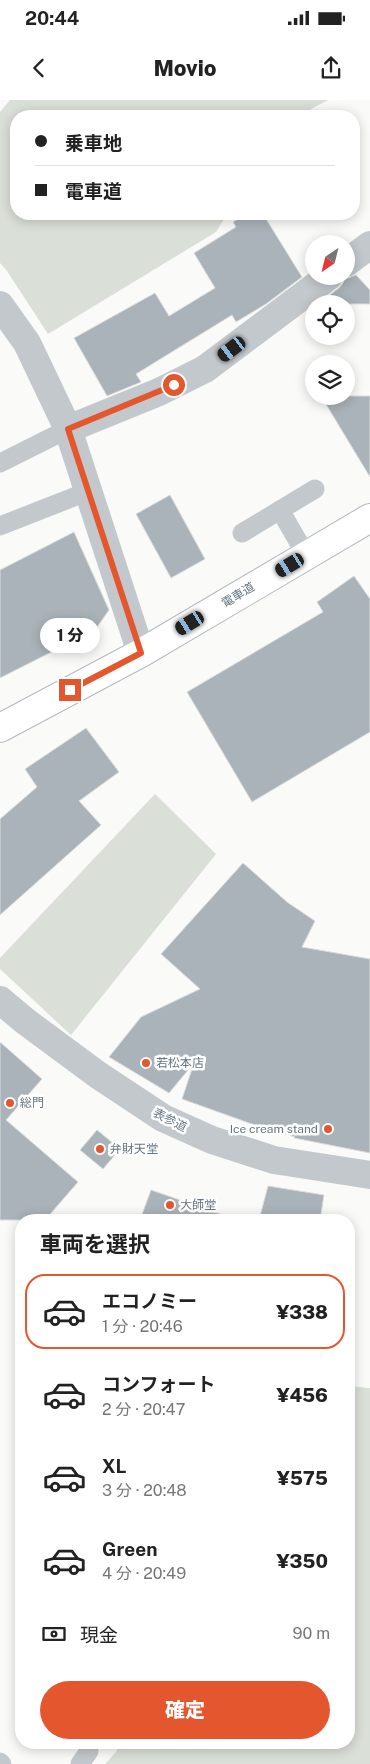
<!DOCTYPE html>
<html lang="ja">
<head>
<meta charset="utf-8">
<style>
  :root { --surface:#fff; --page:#f2f2f2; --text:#222; --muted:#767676; --line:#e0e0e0; --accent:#e4572e }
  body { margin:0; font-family:"Public Sans","Noto Sans JP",sans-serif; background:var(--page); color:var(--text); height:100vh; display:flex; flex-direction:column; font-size:19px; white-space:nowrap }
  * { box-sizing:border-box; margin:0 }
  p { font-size:16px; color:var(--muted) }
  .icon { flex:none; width:28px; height:28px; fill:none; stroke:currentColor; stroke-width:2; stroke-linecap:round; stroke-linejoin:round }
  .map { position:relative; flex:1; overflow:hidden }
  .details { position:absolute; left:15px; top:1114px; width:340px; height:535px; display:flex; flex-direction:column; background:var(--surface); border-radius:20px; box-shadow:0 2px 12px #0003 }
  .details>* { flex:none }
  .banner { position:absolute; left:10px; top:10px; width:350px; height:110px; border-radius:20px; box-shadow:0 2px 12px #0003; display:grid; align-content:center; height:110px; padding:0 25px; background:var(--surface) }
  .needle { width:32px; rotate:215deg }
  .fabs { position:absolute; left:305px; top:135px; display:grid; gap:10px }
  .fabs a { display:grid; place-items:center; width:50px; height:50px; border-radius:50%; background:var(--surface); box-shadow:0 2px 12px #0003; font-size:25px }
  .end { position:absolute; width:22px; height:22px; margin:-11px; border:6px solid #e4572e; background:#fff; box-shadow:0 0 0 2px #fff }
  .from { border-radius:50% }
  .bubble { position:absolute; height:35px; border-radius:18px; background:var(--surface); box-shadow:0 2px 12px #0003; font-size:16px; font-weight:800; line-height:35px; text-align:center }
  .car { position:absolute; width:15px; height:30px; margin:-15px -8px; border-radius:6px; box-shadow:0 0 4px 1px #0007; background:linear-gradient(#222 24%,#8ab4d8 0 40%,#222 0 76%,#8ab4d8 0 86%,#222 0) }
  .banner b { display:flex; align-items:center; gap:18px; height:48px; font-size:19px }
  .banner b+b { border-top:1px solid var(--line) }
  .banner i { width:12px; height:12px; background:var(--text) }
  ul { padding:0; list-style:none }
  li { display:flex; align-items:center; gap:15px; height:75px; margin:0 10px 8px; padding:0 15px; border:2px solid transparent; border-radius:20px }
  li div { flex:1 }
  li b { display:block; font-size:19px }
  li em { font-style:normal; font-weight:800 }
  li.current { border-color:var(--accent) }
  li>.icon { width:45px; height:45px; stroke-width:1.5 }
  h2 { padding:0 25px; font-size:22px; line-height:60px }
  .pay { display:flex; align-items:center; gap:12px; height:55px; padding:0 25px; font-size:19px }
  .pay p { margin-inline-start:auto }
  .cta { display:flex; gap:10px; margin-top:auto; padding:10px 25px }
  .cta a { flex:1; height:58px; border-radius:30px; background:var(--accent); color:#fff; font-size:20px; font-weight:800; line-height:58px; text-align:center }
  .status { display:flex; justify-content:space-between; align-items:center; height:35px; padding:0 25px; background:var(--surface); direction:ltr }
  .status svg { height:14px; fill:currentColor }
  header { display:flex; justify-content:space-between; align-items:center; height:65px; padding:0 25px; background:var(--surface); font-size:22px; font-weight:800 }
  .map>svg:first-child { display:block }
  .green { fill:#dadfd7 }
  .building { fill:#aab3b9; stroke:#dcdcda }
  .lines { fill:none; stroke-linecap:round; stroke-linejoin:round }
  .secondary-casing { stroke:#b3babf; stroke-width:30 }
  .lane { stroke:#c3c8cc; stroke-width:19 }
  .street { stroke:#c3c8cc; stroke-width:28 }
  .secondary { stroke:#fff; stroke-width:28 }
  .route { stroke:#e4572e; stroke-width:6 }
  .poi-dot { fill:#e4572e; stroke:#fff; stroke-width:2 }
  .labels { text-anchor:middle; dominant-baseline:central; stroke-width:5; stroke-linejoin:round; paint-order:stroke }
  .street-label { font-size:12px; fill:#657683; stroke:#fff }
  .poi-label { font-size:12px; fill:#657683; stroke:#fff; text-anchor:start }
</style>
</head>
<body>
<div class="status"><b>20:44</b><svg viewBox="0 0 49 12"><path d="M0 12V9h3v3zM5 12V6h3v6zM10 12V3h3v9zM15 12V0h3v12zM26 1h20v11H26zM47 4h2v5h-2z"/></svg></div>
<header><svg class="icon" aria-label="back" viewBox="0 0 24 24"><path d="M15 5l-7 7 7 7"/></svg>Movio<svg class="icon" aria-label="share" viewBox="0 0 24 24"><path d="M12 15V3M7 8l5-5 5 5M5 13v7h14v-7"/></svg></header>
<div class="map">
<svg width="370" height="1664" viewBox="0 0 370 1664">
  <rect width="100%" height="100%" fill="#fafaf8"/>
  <!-- green -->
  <g class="green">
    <path d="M10 0H328L298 16H16V114H227L216 132 48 234 7 171 0 163V12Z"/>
    <path d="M155 694 216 754 71 935 0 869V858Z"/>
    <path d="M349 1286 370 1288V1664H105L116 1652 120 1643 349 1642Z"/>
  </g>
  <!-- building -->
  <g class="building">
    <path d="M247 114H263L302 177 266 204 236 222 232 215 136 274 141 282 107 296 74 238 155 193 169 216 215 188 194 153 236 127 233 122Z"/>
    <path d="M356 175 370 190V204H318L339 188 343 183 344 178H348Z"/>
    <path d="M321 296H370V377Z"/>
    <path d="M170 395 205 459 171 478 136 414Z"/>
    <path d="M74 432 109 510 95 530 0 578V470Z"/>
    <path d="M354 476 370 499V632L252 702 187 592 323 512 317 502Z"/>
    <path d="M86 628 119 672 79 701 101 725 0 815V719L37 687 25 669Z"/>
    <path d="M243 763 287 802 315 821 302 847 370 859V1053L294 1038 295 1037 249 1023 182 999 194 963 169 993 109 957 141 917 200 889 161 854Z"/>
    <path d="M0 942 42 979 6 1020 78 1082 45 1120H0Z"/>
    <path d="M97 1030 120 1049 103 1069 80 1050Z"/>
    <path d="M268 1086 324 1095 320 1120H259Z"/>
    <path d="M151 1090 226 1116 225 1120H140Z"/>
  </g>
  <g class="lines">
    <!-- secondary casing -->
    <g class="secondary-casing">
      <path id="secondary" d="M0 628 141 553 370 418"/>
    </g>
    <!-- lane -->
    <g class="lane">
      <path d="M0 363 68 329"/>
      <path d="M280 410 306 455"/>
      <path d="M0 426 89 391"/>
      <path d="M242 433 315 389"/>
      <path d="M0 1662 2 1664"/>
      <path d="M80 1664 89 1651"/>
    </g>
    <!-- street -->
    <g class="street">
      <path d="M346 163 370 145"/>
      <path d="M0 205 27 243 68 329 141 553"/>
      <path d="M68 329 159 292 205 269 329 176"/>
      <path d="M0 900 25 921 98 975 163 1018 212 1040 274 1060 370 1075"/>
    </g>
    <!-- secondary -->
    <use href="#secondary" class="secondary"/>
  </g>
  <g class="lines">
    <!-- route -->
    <path class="route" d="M70 590 141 553 68 329 174 285"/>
  </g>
  <!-- markers -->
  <g class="poi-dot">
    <circle cx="146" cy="963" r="5"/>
    <circle cx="10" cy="1003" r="5"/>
    <circle cx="328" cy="1029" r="5"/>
    <circle cx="100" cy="1049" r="5"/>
    <circle cx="170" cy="1105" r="5"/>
  </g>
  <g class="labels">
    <!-- street labels -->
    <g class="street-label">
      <text transform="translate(238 495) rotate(-31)">電車道</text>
      <text transform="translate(170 1020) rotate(27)">表参道</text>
    </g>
    <!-- poi labels -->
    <g class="poi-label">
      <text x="156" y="963">若松本店</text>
      <text x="20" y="1003">総門</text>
      <text x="318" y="1029" text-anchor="end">Ice cream stand</text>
      <text x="110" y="1049">弁財天堂</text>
      <text x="180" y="1105">大師堂</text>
    </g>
  </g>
</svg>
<div class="fabs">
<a><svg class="needle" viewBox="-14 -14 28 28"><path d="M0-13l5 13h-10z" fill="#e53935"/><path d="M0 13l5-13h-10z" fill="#767676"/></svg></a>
<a><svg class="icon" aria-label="locate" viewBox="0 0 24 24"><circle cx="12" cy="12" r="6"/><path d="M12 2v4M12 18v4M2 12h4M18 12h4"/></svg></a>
<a><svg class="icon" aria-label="layers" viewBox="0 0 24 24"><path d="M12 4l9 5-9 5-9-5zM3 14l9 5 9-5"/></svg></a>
</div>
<i class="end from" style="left:174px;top:285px"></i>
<i class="end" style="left:70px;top:590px"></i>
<div class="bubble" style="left:40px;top:518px;width:60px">1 分</div>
<i class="car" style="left:232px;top:249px;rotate:233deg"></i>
<i class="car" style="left:290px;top:465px;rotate:239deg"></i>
<i class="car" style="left:190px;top:523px;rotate:239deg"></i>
<div class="banner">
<b><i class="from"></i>乗車地</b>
<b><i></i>電車道</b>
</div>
<section class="details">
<h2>車両を選択</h2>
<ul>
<li class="current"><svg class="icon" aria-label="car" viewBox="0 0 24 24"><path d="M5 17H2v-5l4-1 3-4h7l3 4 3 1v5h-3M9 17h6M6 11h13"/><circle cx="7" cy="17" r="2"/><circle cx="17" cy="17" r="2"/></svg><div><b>エコノミー</b><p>1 分 · 20:46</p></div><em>¥338</em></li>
<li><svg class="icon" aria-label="car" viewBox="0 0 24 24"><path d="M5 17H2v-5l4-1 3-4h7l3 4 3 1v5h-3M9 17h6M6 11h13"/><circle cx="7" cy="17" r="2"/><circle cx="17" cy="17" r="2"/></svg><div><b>コンフォート</b><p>2 分 · 20:47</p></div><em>¥456</em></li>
<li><svg class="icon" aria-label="car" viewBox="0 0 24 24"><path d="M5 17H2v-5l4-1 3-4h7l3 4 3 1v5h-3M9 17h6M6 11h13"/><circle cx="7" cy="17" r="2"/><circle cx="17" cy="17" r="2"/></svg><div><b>XL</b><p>3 分 · 20:48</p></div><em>¥575</em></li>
<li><svg class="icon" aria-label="car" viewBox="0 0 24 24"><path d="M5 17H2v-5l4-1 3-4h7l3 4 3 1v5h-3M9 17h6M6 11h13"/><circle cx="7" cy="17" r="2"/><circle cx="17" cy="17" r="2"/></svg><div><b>Green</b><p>4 分 · 20:49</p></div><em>¥350</em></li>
</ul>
<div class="pay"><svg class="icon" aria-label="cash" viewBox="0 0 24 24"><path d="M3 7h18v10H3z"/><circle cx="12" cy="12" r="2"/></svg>現金<p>90 m</p></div>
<div class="cta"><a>確定</a></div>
</section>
</div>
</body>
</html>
